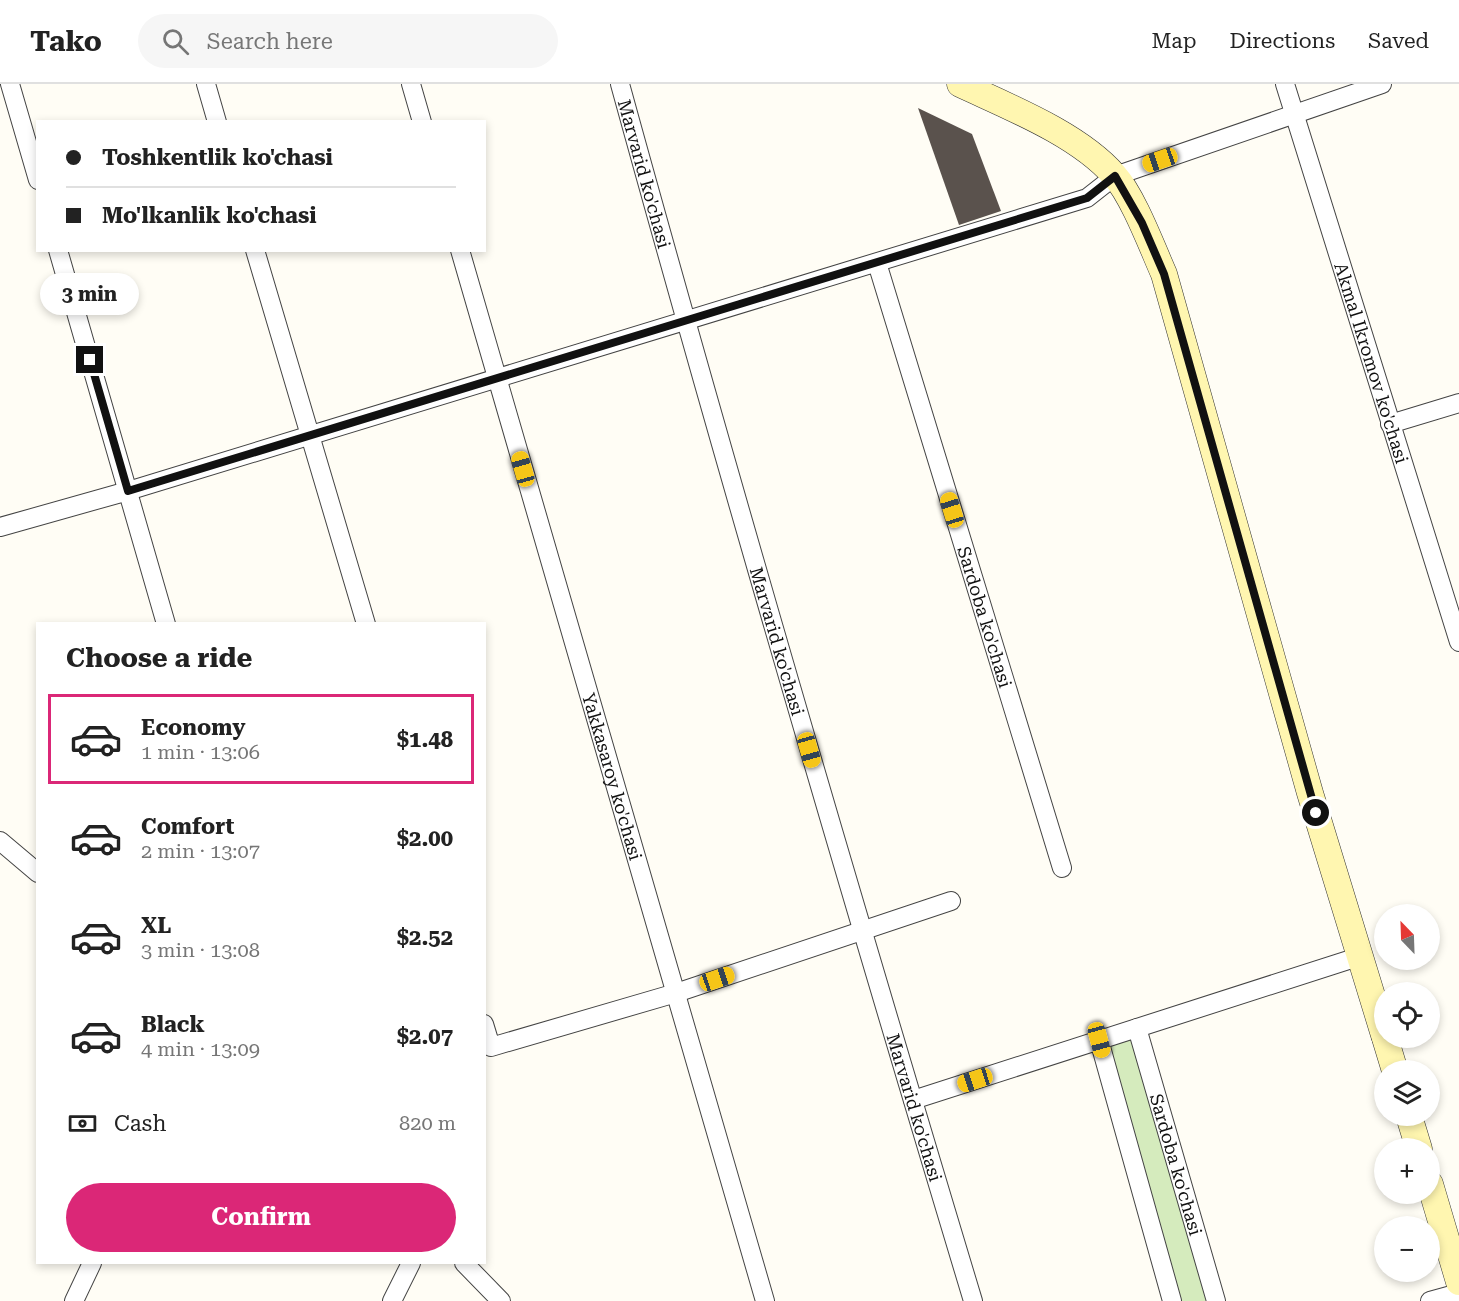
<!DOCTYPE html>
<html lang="en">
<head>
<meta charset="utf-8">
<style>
  :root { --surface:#fff; --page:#f6f6f6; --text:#222; --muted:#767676; --line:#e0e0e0; --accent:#db2777 }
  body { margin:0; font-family:"Roboto Serif",serif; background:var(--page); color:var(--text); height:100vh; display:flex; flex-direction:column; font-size:22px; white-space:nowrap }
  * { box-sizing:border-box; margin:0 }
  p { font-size:20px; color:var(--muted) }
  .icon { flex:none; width:33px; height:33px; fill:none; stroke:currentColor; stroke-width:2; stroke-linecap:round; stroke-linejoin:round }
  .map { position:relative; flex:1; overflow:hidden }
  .panel { position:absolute; left:36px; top:538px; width:450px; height:642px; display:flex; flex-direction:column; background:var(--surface); border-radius:0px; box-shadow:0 3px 9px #0003 }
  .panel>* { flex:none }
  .hud { position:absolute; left:36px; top:36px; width:450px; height:132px; border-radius:0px; box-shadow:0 3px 9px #0003; display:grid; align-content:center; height:132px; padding:0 30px; background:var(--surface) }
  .needle { width:39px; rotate:337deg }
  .tools { position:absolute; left:1374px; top:820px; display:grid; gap:12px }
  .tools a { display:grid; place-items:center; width:66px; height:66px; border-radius:50%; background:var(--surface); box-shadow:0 3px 9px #0003; font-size:30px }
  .end { position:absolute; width:27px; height:27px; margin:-14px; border:8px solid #111; background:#fff; box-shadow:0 0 0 3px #fff }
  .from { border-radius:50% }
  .bubble { position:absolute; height:42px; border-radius:21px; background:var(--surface); box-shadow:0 3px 9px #0003; font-size:20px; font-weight:700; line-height:42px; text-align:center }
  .car { position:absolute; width:18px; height:36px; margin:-18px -9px; border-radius:8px; box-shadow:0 0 4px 2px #0007; background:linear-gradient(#f5c518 24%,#345 0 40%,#f5c518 0 76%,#345 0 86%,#f5c518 0) }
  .hud b { display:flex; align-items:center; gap:21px; height:57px; font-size:22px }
  .hud b+b { border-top:2px solid var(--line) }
  .hud i { width:15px; height:15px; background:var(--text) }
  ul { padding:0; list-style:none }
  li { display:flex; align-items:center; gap:18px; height:90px; margin:0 12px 9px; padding:0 18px; border:3px solid transparent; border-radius:0px }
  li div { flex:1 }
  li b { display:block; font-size:22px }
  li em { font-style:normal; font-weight:700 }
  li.on { border-color:var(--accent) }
  li>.icon { width:54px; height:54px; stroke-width:1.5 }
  h2 { padding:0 30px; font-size:27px; line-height:72px }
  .pay { display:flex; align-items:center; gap:15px; height:66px; padding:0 30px; font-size:22px }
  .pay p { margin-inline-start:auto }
  .button { display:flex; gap:12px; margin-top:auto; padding:12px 30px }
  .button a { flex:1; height:69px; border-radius:36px; background:var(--accent); color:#fff; font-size:24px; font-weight:700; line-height:69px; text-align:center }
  header { display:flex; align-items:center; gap:36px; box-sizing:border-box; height:84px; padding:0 30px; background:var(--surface); border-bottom:2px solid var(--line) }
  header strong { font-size:28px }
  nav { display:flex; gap:33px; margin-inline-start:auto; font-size:21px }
  .search { width:420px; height:54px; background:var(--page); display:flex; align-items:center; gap:15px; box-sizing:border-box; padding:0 21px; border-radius:33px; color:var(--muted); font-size:22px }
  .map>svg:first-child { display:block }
  .green { fill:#d5ebbd }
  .building { fill:#5a524d }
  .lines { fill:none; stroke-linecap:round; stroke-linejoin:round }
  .minor-casing { stroke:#444; stroke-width:20 }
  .secondary-casing { stroke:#333; stroke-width:27 }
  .minor { stroke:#fff; stroke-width:18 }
  .secondary { stroke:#fff6b0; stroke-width:26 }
  .route { stroke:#111; stroke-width:8 }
  .labels { text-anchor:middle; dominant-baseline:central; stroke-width:6; stroke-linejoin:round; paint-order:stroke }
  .street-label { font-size:18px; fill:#111; stroke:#fff }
</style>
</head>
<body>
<header>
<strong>Tako</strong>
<div class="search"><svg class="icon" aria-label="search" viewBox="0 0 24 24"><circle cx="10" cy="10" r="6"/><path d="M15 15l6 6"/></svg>Search here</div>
<nav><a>Map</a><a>Directions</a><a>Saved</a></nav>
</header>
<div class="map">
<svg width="1459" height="1217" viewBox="0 0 1459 1217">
  <rect width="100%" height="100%" fill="#fffdf5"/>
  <!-- green -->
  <path class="green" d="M1134 955 1206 1217H1181L1110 962Z"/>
  <!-- building -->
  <path class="building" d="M918 24 972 50 1001 127 959 141Z"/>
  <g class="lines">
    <!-- minor casing -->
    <g class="minor-casing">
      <g id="minor">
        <path d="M10 0 38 96"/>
        <path d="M206 0 217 38"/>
        <path d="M411 0 422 38"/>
        <path id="s1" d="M620 0C732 407 851 812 973 1217"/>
        <path id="s2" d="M1285 0 1459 558"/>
        <path d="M58 166 166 540"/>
        <path d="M255 166 366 540"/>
        <path id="s3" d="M460 166 765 1217"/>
        <path id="s4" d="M877 179 1062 784"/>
        <path d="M1390 340 1459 319"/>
        <path d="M0 443 128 407 1087 114 1115 92 1382 0"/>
        <path d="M0 757 38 789"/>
        <path d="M484 940 491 963 676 909 951 817"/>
        <path id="s5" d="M1137 944 1216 1217"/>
        <path d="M1099 956 1172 1217"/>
        <path d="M913 1016 1361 872"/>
        <path d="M464 1179 501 1217"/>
        <path d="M74 1217 92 1179"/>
        <path d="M392 1217 411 1179"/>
        <path d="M1430 1217 1459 1209"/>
      </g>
    </g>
    <!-- secondary casing -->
    <g class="secondary-casing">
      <g id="secondary">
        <path d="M960 0C1009 23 1078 50 1114 91 1133 112 1152 163 1164 190L1310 709 1384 951"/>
        <path d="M1385 954 1395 987"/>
        <path d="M1409 1032 1419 1065"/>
        <path d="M1430 1100 1459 1198"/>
      </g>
    </g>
    <!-- minor -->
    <use href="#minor" class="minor"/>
    <!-- secondary -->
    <use href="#secondary" class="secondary"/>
  </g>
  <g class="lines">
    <!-- route -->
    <path class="route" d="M90 276 128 407 1087 114 1115 92 1142 139 1164 190 1316 729"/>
  </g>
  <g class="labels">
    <!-- street labels -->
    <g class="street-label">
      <text stroke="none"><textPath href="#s1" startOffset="93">Marvarid ko'chasi</textPath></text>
      <text stroke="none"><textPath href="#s2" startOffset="292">Akmal Ikromov ko'chasi</textPath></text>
      <text stroke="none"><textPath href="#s4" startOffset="370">Sardoba ko'chasi</textPath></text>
      <text stroke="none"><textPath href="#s1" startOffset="579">Marvarid ko'chasi</textPath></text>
      <text stroke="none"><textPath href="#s3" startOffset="548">Yakkasaroy ko'chasi</textPath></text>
      <text stroke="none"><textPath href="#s1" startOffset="1065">Marvarid ko'chasi</textPath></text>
      <text stroke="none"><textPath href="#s5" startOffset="142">Sardoba ko'chasi</textPath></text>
    </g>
  </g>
</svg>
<div class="tools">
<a><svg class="needle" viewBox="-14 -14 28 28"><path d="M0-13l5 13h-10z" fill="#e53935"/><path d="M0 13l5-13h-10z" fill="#767676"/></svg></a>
<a><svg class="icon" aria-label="locate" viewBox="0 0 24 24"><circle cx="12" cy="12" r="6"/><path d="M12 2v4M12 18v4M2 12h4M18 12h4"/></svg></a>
<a><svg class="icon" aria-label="layers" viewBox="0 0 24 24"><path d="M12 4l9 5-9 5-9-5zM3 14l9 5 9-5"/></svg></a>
<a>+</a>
<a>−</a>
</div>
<i class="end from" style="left:1316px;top:729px"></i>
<i class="end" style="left:90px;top:276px"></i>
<div class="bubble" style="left:40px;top:189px;width:99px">3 min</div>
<i class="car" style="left:1160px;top:76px;rotate:251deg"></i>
<i class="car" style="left:523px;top:385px;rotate:344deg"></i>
<i class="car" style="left:952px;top:426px;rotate:343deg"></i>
<i class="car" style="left:809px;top:666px;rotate:164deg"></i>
<i class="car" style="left:717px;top:895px;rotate:71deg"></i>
<i class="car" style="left:1099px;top:956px;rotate:165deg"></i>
<i class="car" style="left:975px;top:996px;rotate:252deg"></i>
<div class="hud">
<b><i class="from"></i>Toshkentlik ko'chasi</b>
<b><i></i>Mo'lkanlik ko'chasi</b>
</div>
<section class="panel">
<h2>Choose a ride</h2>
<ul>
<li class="on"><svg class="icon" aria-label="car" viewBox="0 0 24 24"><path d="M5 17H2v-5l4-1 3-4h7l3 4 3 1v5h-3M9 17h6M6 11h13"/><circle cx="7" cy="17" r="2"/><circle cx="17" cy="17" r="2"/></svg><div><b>Economy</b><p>1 min · 13:06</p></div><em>$1.48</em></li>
<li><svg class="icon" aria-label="car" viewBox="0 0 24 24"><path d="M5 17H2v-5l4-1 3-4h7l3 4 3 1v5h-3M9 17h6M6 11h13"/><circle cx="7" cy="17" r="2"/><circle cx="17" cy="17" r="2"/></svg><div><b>Comfort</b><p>2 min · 13:07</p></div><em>$2.00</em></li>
<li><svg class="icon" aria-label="car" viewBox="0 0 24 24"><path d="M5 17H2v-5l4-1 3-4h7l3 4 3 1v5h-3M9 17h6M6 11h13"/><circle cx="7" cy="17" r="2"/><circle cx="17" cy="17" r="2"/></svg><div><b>XL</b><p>3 min · 13:08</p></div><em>$2.52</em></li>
<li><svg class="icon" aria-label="car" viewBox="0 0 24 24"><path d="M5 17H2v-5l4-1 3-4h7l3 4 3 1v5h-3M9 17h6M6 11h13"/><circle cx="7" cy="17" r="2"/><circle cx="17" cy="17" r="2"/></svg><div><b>Black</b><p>4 min · 13:09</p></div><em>$2.07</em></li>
</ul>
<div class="pay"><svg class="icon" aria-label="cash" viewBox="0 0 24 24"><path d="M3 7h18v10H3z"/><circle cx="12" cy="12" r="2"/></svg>Cash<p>820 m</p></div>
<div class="button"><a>Confirm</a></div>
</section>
</div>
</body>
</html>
